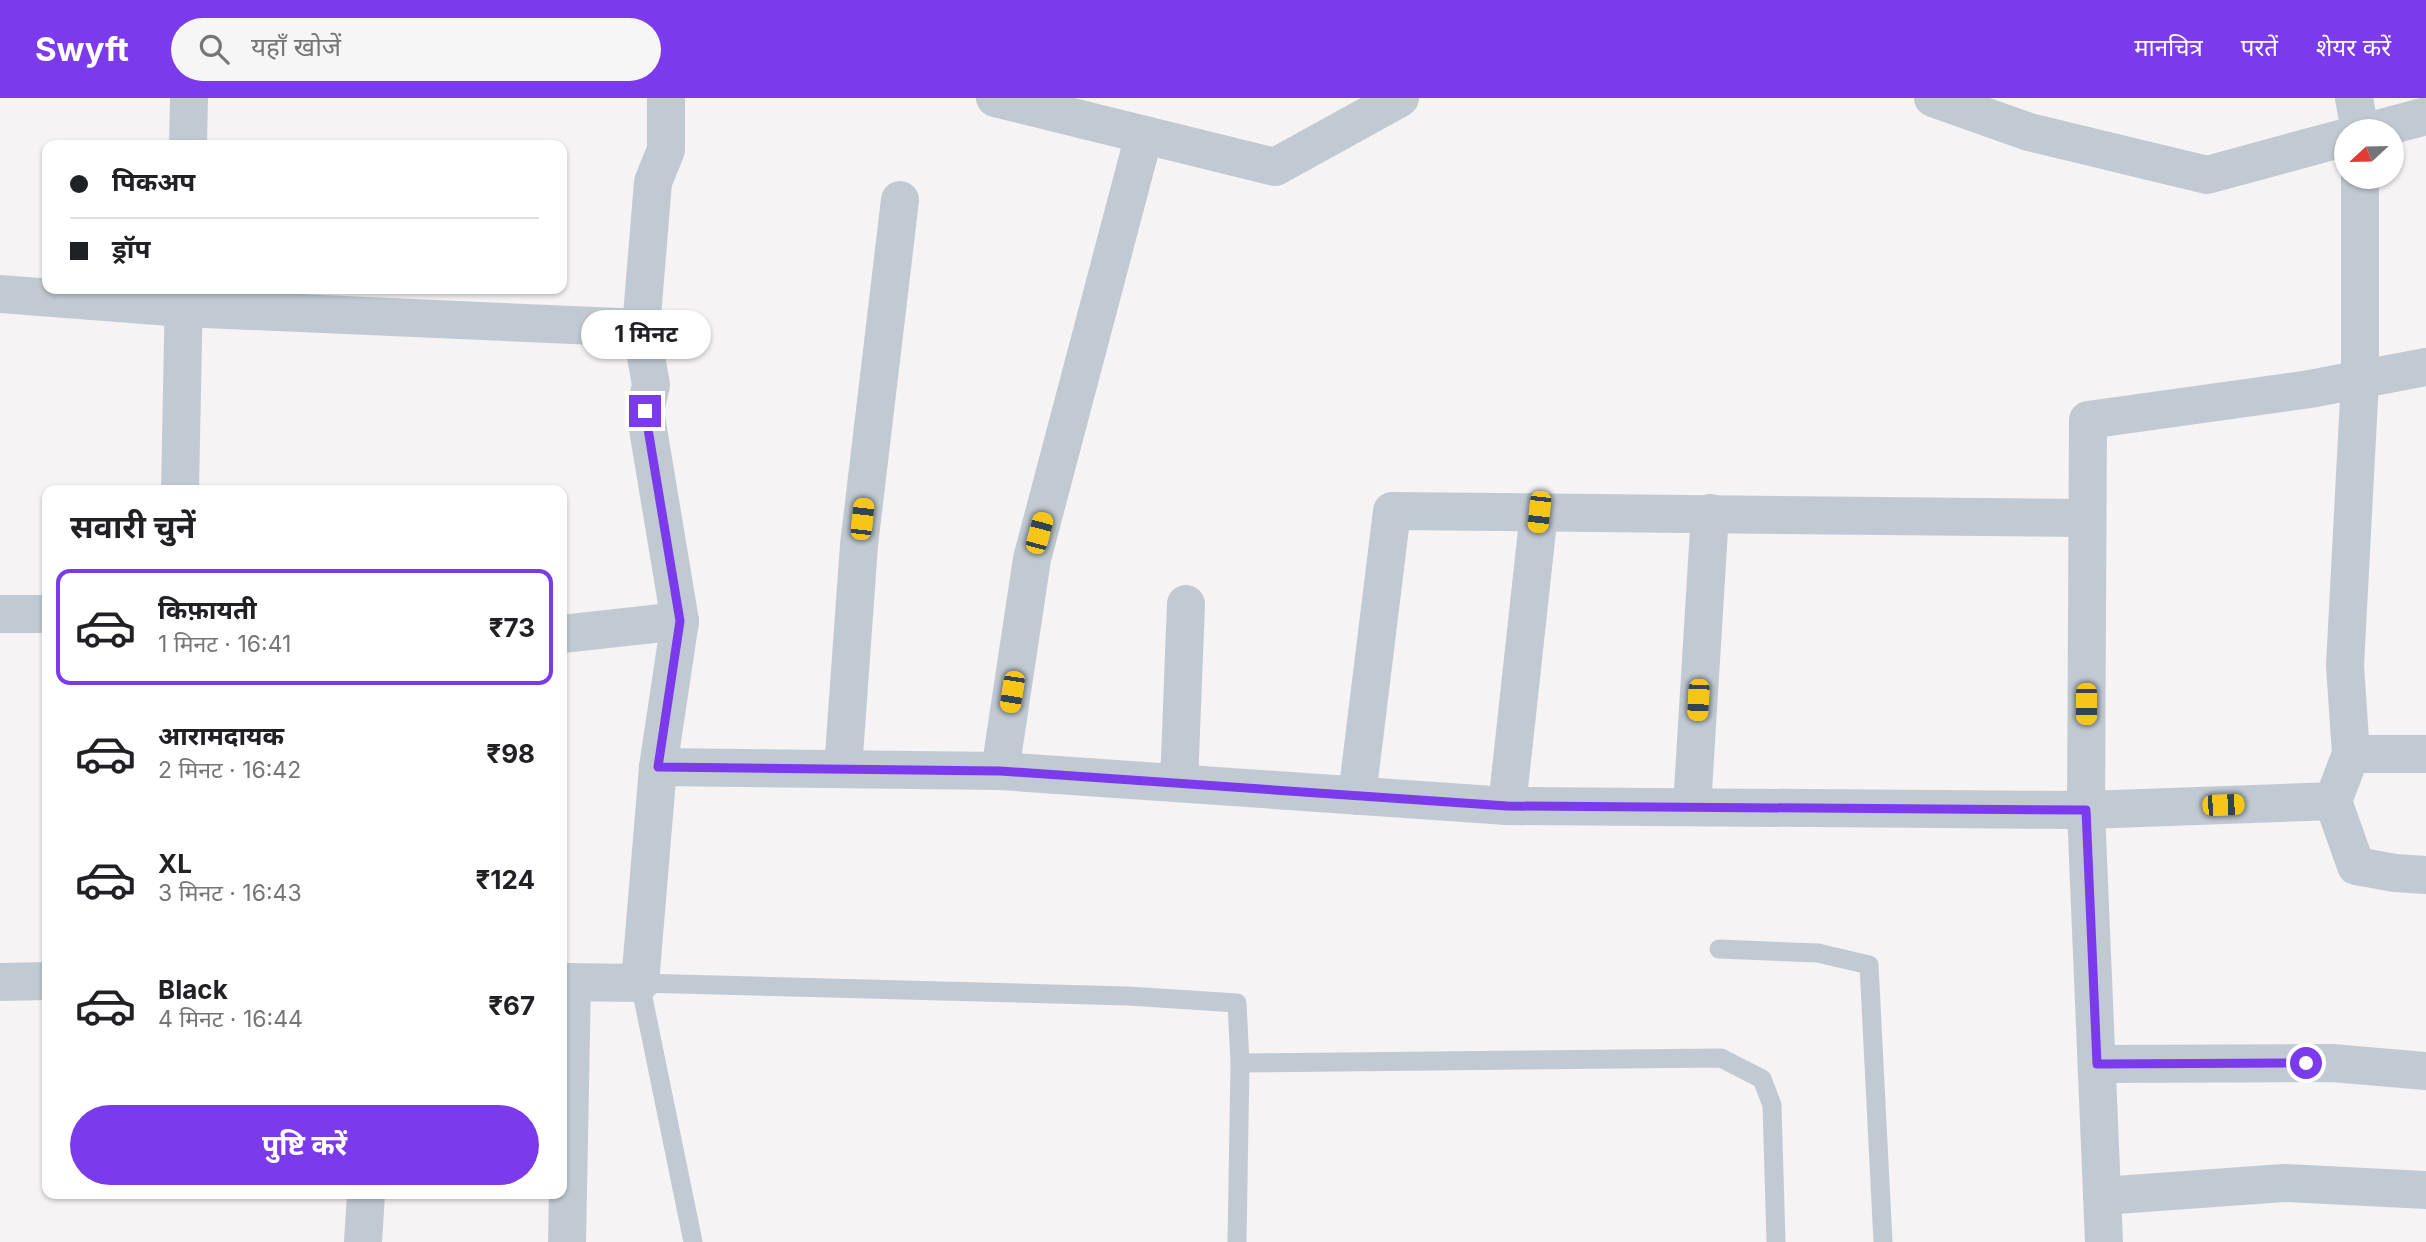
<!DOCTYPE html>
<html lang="hi">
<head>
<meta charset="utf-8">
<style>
  :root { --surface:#fff; --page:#f6f6f6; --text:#202124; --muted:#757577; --line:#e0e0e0; --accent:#7c3aed }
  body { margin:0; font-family:Inter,"Noto Sans Devanagari",sans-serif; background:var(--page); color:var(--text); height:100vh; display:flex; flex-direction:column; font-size:26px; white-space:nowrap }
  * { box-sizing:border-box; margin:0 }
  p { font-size:23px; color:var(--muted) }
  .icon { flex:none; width:38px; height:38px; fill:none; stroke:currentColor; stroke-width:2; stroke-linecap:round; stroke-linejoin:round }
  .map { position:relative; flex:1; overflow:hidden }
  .sheet { position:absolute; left:42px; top:387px; width:525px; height:714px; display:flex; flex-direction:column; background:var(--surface); border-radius:14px; box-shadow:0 2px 5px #0004 }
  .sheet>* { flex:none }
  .top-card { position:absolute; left:42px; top:42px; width:525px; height:154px; border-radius:14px; box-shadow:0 2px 5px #0004; display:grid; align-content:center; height:154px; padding:0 28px; background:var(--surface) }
  .needle { width:46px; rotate:248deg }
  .fabs { position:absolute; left:2334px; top:21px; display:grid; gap:14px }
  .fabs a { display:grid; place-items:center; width:70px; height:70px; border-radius:50%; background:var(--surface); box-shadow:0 2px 5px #0004; font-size:35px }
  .end { position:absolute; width:32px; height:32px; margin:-16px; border:9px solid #7c3aed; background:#fff; box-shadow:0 0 0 4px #fff }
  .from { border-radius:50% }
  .bubble { position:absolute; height:49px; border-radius:24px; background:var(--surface); box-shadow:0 2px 5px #0004; font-size:23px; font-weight:700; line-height:49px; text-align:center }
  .car { position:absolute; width:21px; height:42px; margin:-21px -10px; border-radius:9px; box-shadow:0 0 5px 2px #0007; background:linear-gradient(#f5c518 24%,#345 0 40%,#f5c518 0 76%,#345 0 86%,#f5c518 0) }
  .top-card b { display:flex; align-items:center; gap:24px; height:66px; font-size:26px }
  .top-card b+b { border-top:2px solid var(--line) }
  .top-card i { width:18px; height:18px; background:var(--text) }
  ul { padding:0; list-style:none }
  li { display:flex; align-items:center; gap:21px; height:116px; margin:0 14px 10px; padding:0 14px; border:4px solid transparent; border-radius:14px }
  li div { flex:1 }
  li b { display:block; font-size:26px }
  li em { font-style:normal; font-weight:700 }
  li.selected { border-color:var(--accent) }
  li>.icon { width:63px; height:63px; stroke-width:1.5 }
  h2 { padding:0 28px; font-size:32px; line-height:84px }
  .action { display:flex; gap:14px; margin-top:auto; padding:14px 28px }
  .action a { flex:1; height:80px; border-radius:42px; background:var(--accent); color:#fff; font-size:28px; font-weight:700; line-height:80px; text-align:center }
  header { display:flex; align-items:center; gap:42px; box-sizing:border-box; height:98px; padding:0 35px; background:var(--accent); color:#fff }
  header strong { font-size:33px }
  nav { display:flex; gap:38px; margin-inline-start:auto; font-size:24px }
  .search { width:490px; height:63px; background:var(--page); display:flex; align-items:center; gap:18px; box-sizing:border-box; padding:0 24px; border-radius:38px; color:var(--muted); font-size:26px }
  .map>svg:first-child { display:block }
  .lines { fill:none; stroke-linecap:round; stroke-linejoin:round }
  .service { stroke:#c1cad2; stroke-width:19 }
  .minor { stroke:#c1cad2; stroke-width:38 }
  .route { stroke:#7c3aed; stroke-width:9 }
</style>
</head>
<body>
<header>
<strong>Swyft</strong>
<div class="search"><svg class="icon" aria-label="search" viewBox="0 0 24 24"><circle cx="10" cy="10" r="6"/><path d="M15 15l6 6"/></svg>यहाँ खोजें</div>
<nav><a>मानचित्र</a><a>परतें</a><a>शेयर करें</a></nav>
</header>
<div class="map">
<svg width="2426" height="1144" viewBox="0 0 2426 1144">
  <rect width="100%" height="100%" fill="#f5f3f3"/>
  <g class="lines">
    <!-- service -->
    <g class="service">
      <path d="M1719 851 1818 855 1869 867 1883 1144"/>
      <path d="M1240 965 1721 960 1762 981 1772 1007 1776 1144"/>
      <path d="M693 1144 640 885 1128 898 1237 905 1240 965 1237 1144"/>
    </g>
    <!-- minor -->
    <g class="minor">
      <path d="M995 0 1275 69 1400 0"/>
      <path d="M1933 0 2029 34 2207 77 2347 39"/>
      <path d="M2354 0 2360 33"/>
      <path d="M2370 33 2426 18"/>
      <path d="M188 47 189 0"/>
      <path d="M2360 79V282L2345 568 2351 656 2333 703 2356 768 2395 775 2426 777"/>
      <path d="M0 196 183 210 641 230"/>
      <path d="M180 392 184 191"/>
      <path d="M0 516H47"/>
      <path d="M562 536 680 523"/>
      <path d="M2351 656H2426"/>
      <path d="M658 669 680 523 645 313 651 287 641 230 653 84 666 52V0"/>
      <path d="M843 671 859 447 900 102"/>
      <path d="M1000 673 1032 461 1144 37"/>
      <path d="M1179 685 1186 506"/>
      <path d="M1357 698 1392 413 2087 420"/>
      <path d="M1507 708 1539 414"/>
      <path d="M1692 709 1710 415"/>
      <path d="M0 884 47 883"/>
      <path d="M562 884 640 885 658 669 1000 673 1507 708 2086 712 2333 703"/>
      <path d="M2097 966 2332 965 2426 973"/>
      <path d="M2102 1098 2284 1085 2426 1092"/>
      <path d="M363 1144 366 1096"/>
      <path d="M567 1144 572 884"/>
      <path d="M2104 1144 2086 712 2088 322 2310 291 2426 269"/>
    </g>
  </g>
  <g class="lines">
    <!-- route -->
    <path class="route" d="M645 313 680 523 658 669 1000 673 1507 708 2086 712 2097 966 2306 965"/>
  </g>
</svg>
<div class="fabs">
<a><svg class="needle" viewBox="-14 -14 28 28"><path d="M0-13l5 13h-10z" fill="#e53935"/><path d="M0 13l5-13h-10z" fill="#757577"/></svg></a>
</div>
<i class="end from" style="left:2306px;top:965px"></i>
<i class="end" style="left:645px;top:313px"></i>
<div class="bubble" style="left:581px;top:212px;width:130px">1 मिनट</div>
<i class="car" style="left:1539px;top:414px;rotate:186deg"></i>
<i class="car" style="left:862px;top:421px;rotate:6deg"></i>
<i class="car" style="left:1039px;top:435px;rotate:15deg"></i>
<i class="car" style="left:1012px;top:594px;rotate:189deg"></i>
<i class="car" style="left:1698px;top:602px;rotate:183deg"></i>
<i class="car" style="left:2086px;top:606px;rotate:180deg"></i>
<i class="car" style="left:2223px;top:707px;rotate:88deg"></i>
<div class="top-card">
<b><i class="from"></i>पिकअप</b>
<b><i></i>ड्रॉप</b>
</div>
<section class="sheet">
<h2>सवारी चुनें</h2>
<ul>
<li class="selected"><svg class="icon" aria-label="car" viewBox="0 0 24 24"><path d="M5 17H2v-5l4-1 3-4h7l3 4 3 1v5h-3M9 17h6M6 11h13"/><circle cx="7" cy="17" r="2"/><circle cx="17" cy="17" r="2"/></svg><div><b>किफ़ायती</b><p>1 मिनट · 16:41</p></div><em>₹73</em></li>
<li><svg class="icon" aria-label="car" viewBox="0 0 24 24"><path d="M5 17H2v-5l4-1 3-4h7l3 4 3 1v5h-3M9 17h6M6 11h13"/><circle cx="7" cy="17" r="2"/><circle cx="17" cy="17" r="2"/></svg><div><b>आरामदायक</b><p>2 मिनट · 16:42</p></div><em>₹98</em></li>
<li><svg class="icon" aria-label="car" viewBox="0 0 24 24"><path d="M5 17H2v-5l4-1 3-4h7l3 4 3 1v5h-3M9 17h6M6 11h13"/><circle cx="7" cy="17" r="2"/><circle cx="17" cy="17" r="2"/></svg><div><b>XL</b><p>3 मिनट · 16:43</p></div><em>₹124</em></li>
<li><svg class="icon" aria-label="car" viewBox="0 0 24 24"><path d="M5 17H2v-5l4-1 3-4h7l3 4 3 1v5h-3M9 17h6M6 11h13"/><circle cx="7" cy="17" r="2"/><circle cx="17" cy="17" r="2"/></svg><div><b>Black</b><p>4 मिनट · 16:44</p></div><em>₹67</em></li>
</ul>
<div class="action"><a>पुष्टि करें</a></div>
</section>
</div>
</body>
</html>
